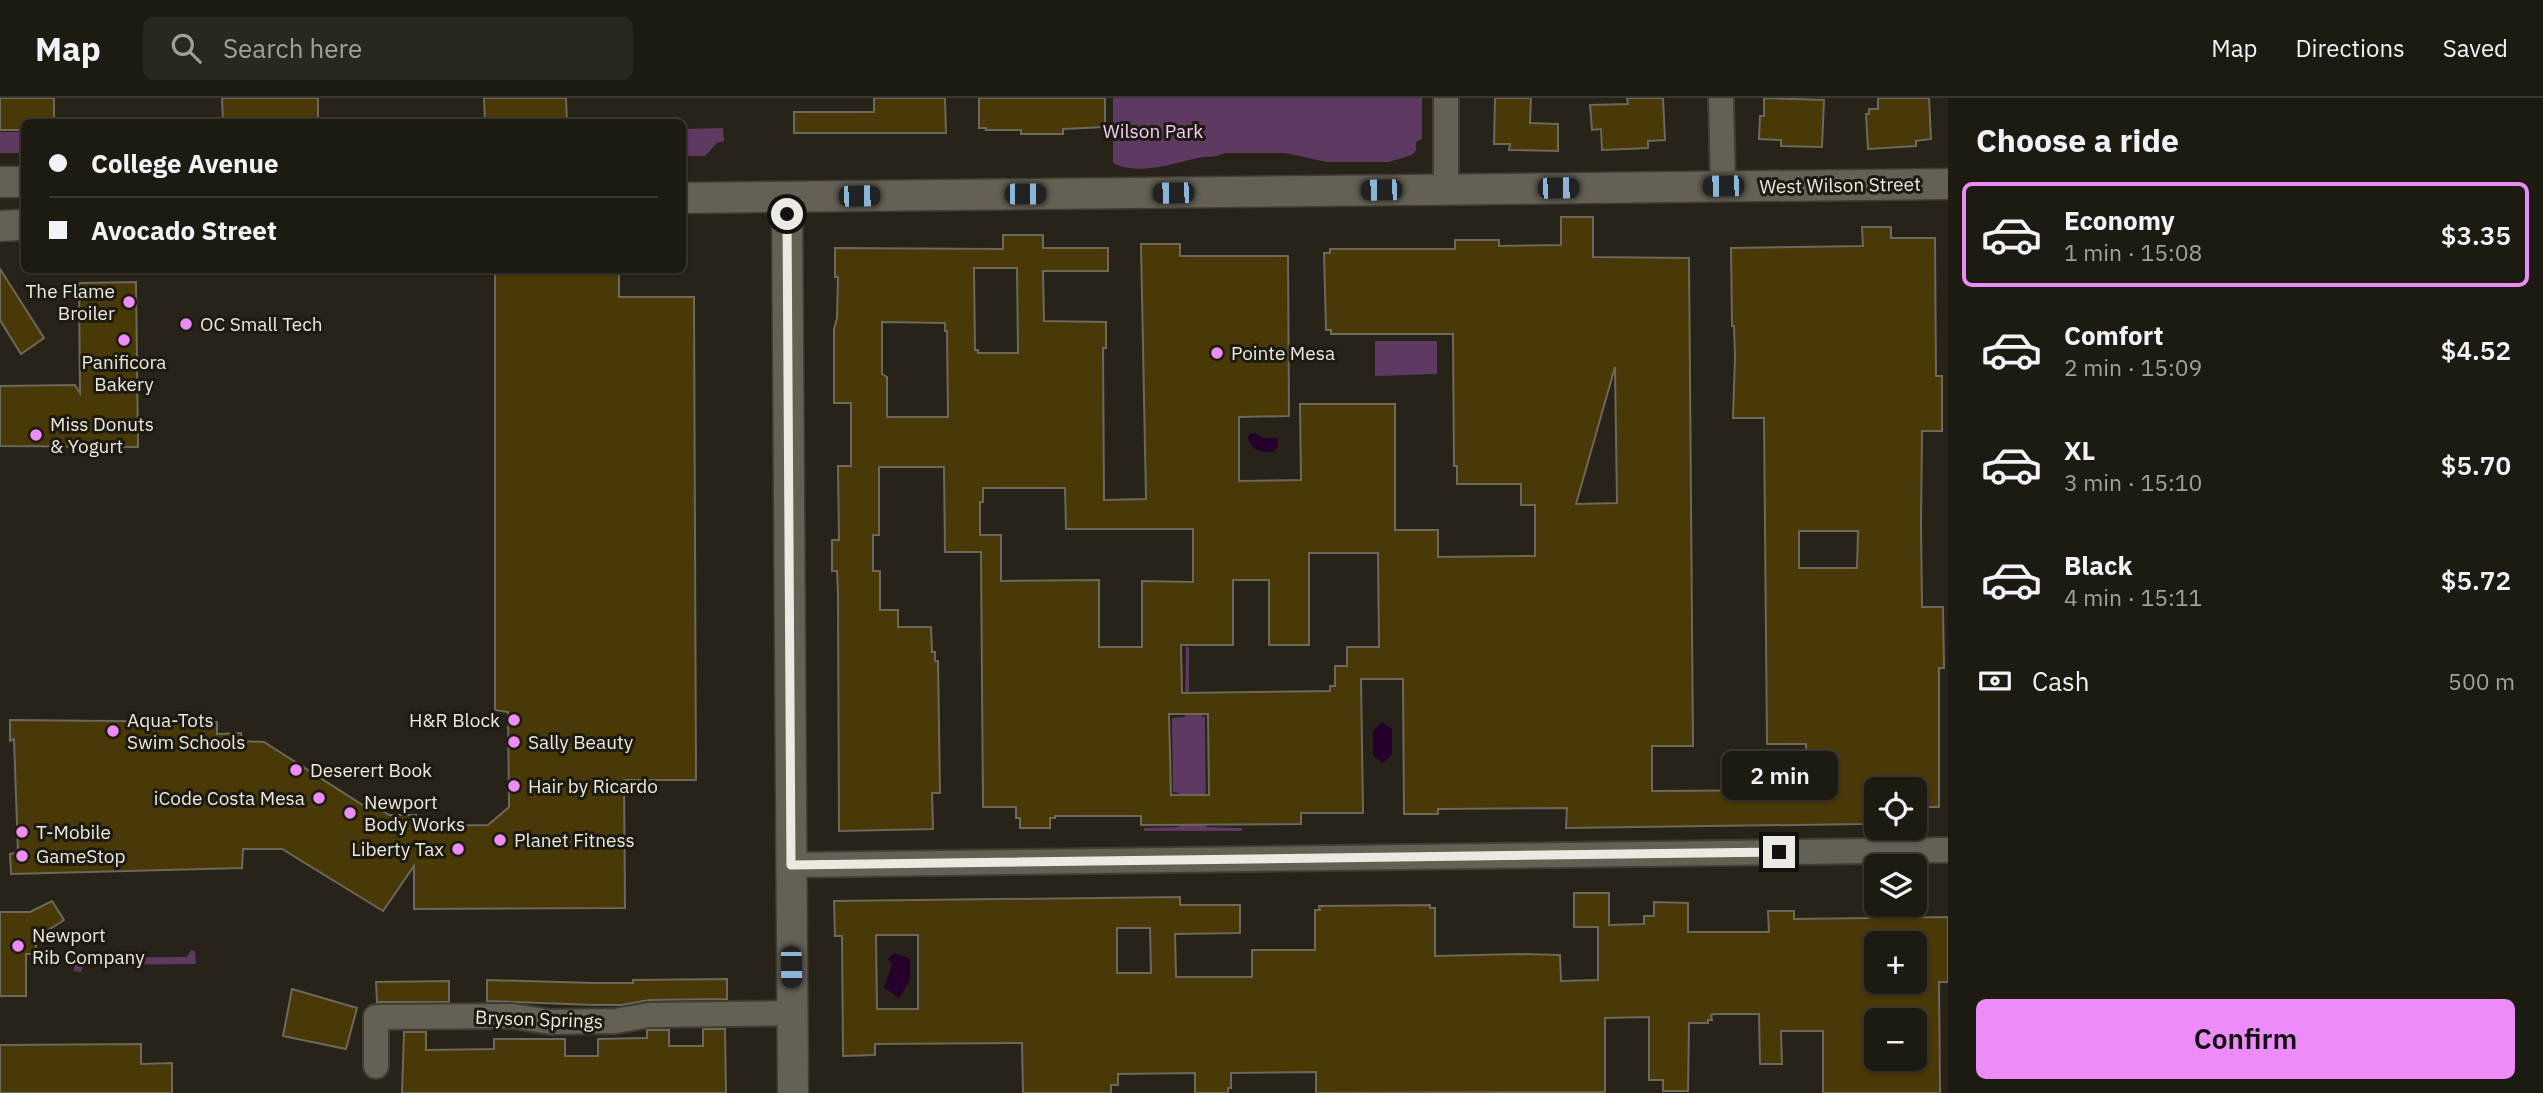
<!DOCTYPE html>
<html lang="en">
<head>
<meta charset="utf-8">
<style>
  :root { --surface:#1d1a12; --page:#2a2720; --text:#f1f3f6; --muted:#a0a19f; --line:#3b3832; --accent:#ed8cf9 }
  body { margin:0; font-family:"IBM Plex Sans",sans-serif; background:var(--page); color:var(--text); height:100vh; display:flex; flex-direction:column; font-size:26px; white-space:nowrap }
  * { box-sizing:border-box; margin:0 }
  p { font-size:23px; color:var(--muted) }
  .icon { flex:none; width:38px; height:38px; fill:none; stroke:currentColor; stroke-width:2; stroke-linecap:round; stroke-linejoin:round }
  .map { position:relative; flex:1; overflow:hidden }
  .side { display:flex; flex-direction:column; background:var(--surface); width:595px }
  .side>* { flex:none }
  .guide { position:absolute; left:21px; top:21px; width:665px; height:154px; border-radius:10px; box-shadow:0 2px 5px #0004,0 0 0 2px var(--line); display:grid; align-content:center; height:154px; padding:0 28px; background:var(--surface) }
  .controls { position:absolute; left:1864px; top:679px; display:grid; gap:14px }
  .controls a { display:grid; place-items:center; width:63px; height:63px; border-radius:10px; background:var(--surface); box-shadow:0 2px 5px #0004,0 0 0 2px var(--line); font-size:35px }
  .end { position:absolute; width:32px; height:32px; margin:-16px; border:9px solid #ece9e2; background:#111; box-shadow:0 0 0 4px #111 }
  .from { border-radius:50% }
  .bubble { position:absolute; height:49px; border-radius:10px; background:var(--surface); box-shadow:0 2px 5px #0004,0 0 0 2px var(--line); font-size:23px; font-weight:600; line-height:49px; text-align:center }
  .car { position:absolute; width:21px; height:42px; margin:-21px -10px; border-radius:9px; box-shadow:0 0 5px 2px #0007; background:linear-gradient(#222 24%,#8ab4d8 0 40%,#222 0 76%,#8ab4d8 0 86%,#222 0) }
  .guide b { display:flex; align-items:center; gap:24px; height:66px; font-size:26px }
  .guide b+b { border-top:2px solid var(--line) }
  .guide i { width:18px; height:18px; background:var(--text) }
  ul { padding:0; list-style:none }
  li { display:flex; align-items:center; gap:21px; height:105px; margin:0 14px 10px; padding:0 14px; border:4px solid transparent; border-radius:10px }
  li div { flex:1 }
  li b { display:block; font-size:26px }
  li em { font-style:normal; font-weight:600 }
  li.current { border-color:var(--accent) }
  li>.icon { width:63px; height:63px; stroke-width:1.5 }
  h2 { padding:0 28px; font-size:32px; line-height:84px }
  .pay { display:flex; align-items:center; gap:18px; height:77px; padding:0 28px; font-size:26px }
  .pay p { margin-inline-start:auto }
  .cta { display:flex; gap:14px; margin-top:auto; padding:14px 28px }
  .cta a { flex:1; height:80px; border-radius:10px; background:var(--accent); color:#111; font-size:28px; font-weight:600; line-height:80px; text-align:center }
  header { display:flex; align-items:center; gap:42px; box-sizing:border-box; height:98px; padding:0 35px; background:var(--surface); border-bottom:2px solid var(--line) }
  header strong { font-size:33px }
  nav { display:flex; gap:38px; margin-inline-start:auto; font-size:24px }
  .search { width:490px; height:63px; background:var(--page); display:flex; align-items:center; gap:18px; box-sizing:border-box; padding:0 24px; border-radius:10px; color:var(--muted); font-size:26px }
  main { display:flex; flex:1; min-height:0 }
  .map>svg:first-child { display:block }
  .green { fill:#5e3a62 }
  .water { fill:#24002a }
  .building { fill:#493906; stroke:#6c685b; stroke-width:2; fill-rule:evenodd }
  .lines { fill:none; stroke-linecap:round; stroke-linejoin:round }
  .minor-casing { stroke:#403d35; stroke-width:28 }
  .tertiary-casing { stroke:#403d35; stroke-width:33 }
  .minor { stroke:#646053; stroke-width:24 }
  .tertiary { stroke:#646053; stroke-width:30 }
  .route { stroke:#ece9e2; stroke-width:9 }
  .poi-dot { fill:#ed8cf9; stroke:#1d1a0f; stroke-width:2.5 }
  .labels { text-anchor:middle; dominant-baseline:central; stroke-width:6; stroke-linejoin:round; paint-order:stroke }
  .park-label { font-size:19px; fill:#f7c8fc; stroke:#1d1a0f }
  .street-label { font-size:19px; fill:#ece9e2; stroke:#1d1a0f }
  .poi-label { font-size:19px; fill:#ece9e2; stroke:#1d1a0f; text-anchor:start }
</style>
</head>
<body>
<header>
<strong>Map</strong>
<div class="search"><svg class="icon" aria-label="search" viewBox="0 0 24 24"><circle cx="10" cy="10" r="6"/><path d="M15 15l6 6"/></svg>Search here</div>
<nav><a>Map</a><a>Directions</a><a>Saved</a></nav>
</header>
<main>
<div class="map">
<svg width="1948" height="995" viewBox="0 0 1948 995">
  <rect width="100%" height="100%" fill="#272318"/>
  <!-- green -->
  <g class="green">
    <path d="M1113 0H1422V41L1416 44V52L1412 57 1389 64H1327L1285 55H1225C1216 60 1206 58 1197 60 1171 66 1138 78 1113 65Z"/>
    <path d="M723 30 724 43 717 45 705 58H683V31Z"/>
    <rect x="0" y="34" width="24" height="21"/>
    <path d="M1375 243H1437V276L1375 278Z"/>
    <path d="M1186 549H1189V615H1202V619H1205L1206 729 1242 730V733H1144V730L1179 729V695L1173 694 1172 620 1185 619Z"/>
    <path d="M191 852 195 853 196 866 84 867 81 874 74 873V860L187 859Z"/>
  </g>
  <!-- water -->
  <g class="water">
    <path d="M1255 335 1263 340H1277L1278 348 1274 353C1263 356 1251 352 1248 340L1250 336Z"/>
    <path d="M1382 624 1392 631V657L1382 665 1373 657V632Z"/>
    <path d="M894 855 910 861V882L899 900 884 890 892 866 888 861Z"/>
  </g>
  <!-- building -->
  <g class="building">
    <path d="M0 0H54V24H24V32H0Z"/>
    <path d="M222 0H318V24H223Z"/>
    <path d="M484 0H566L567 24H485Z"/>
    <path d="M874 0H945L946 35H794V14H874Z"/>
    <path d="M979 0H1105V29L1063 31V36H1021V32H986V30H979Z"/>
    <path d="M1495 0H1531L1530 25 1558 26V53L1509 52 1510 46H1494Z"/>
    <path d="M1627 0H1663L1665 42 1648 43V50L1602 52 1601 31 1592 32 1590 7 1628 6Z"/>
    <path d="M1764 0 1824 2 1822 49 1781 48V42L1759 41 1760 18H1764Z"/>
    <path d="M1878 0H1929L1931 41 1916 43V48L1868 51 1866 16H1869V11H1878Z"/>
    <path d="M1561 119H1593V159L1689 160 1693 648H1652V693L1806 692V646H1767L1764 320H1733L1735 259 1734 228H1732L1731 150 1863 148 1862 129H1891V140H1935L1936 278H1942V333H1922L1921 427 1922 509H1943L1944 570H1939V709H1914V691H1876V724L1862 726 1566 730 1567 710 1438 711V716H1404L1403 581H1361L1363 715H1301V726L1141 727V718H1055V720H1050V730H1020V720H1016V709H983L981 454H945L944 369H879V437H873V473H880V512H898V529H931L932 554H935V563H938L940 695H932L933 731 839 733 838 495 837 473H832V442H839L838 368H851V305H834V231L837 220 838 179H835V150L1003 151V137H1043V150H1108V173H1043L1044 223 1106 224V250H1103L1104 402 1146 401 1141 146H1180V158H1288L1289 318 1239 319V383L1301 382 1300 306H1395V432H1438V459L1535 458V407H1521V386H1457V368H1454L1453 236H1331V232H1326L1324 155H1330V151H1455V142H1499V148L1561 147ZM974 170H1017L1018 255H978V252H975ZM882 224 945 225V233H947L948 319H887V279L882 276ZM1615 269 1617 405 1576 406ZM983 390H1065L1066 431H1193V484L1142 483V549H1099V482L1001 483V437H980V404H983ZM1799 433H1858L1857 470H1799ZM1309 455H1378L1379 549H1347V568H1335V588H1330V593L1182 595 1181 547H1233V482H1269V547H1309ZM1169 616H1208L1209 697H1171Z"/>
    <path d="M0 171 44 240 21 256 0 222Z"/>
    <path d="M495 172H619V199H694L696 682H624L625 810 414 811V768L383 813 282 751H243L242 770 11 776 10 756 18 754 14 641 10 643V622L217 624V636L241 635 242 643 264 644 369 711 372 706 389 717H416V728L488 727 509 709 508 614 495 612Z"/>
    <path d="M136 184 138 349 0 348V288L75 287 80 295 79 185Z"/>
    <path d="M1574 795H1609V827L1644 826V818H1654V804L1688 805V834H1769L1768 813H1794V821L1948 819V884H1939L1940 995H1823V933H1781L1782 966H1760L1759 916H1714L1711 917 1712 922H1708V925H1689L1688 993H1663V982H1649V919L1605 920V994L1316 995V974L1231 975V990H1228V995H1195V975L1118 976V987H1111V995H1023L1022 945 875 946V957L843 958 842 838H835L834 803 1180 799V807H1240V835L1175 836 1176 879H1252V852H1315V812H1320L1319 808 1430 807V810H1435V858L1519 856 1560 857 1561 883 1598 882V829H1574ZM1117 830H1150L1151 875H1117ZM876 837H918V911H877ZM1914 844V884H1871L1870 846ZM1914 922V961H1870V923Z"/>
    <path d="M52 803 64 822 36 840V856H26V898H0V814H30Z"/>
    <path d="M727 881V901L649 902 622 907H594L487 903V882L594 885H633V882Z"/>
    <path d="M449 883V904H377L376 884Z"/>
    <path d="M292 891 357 910 346 951 283 938Z"/>
    <path d="M703 931H725L726 995H402L404 934H426V952L494 951V941H565V958H598V941L647 940V932H669V948H703Z"/>
    <path d="M141 946V966L172 965V995H0V947Z"/>
  </g>
  <g class="lines">
    <!-- minor casing -->
    <g class="minor-casing">
      <g id="minor">
        <path d="M1721 0 1723 88"/>
        <path d="M1446 91V0"/>
        <path d="M791 767 1948 752"/>
        <path d="M376 968V919L512 918 551 924 616 923 649 917 792 915"/>
      </g>
    </g>
    <!-- tertiary casing -->
    <g class="tertiary-casing">
      <g id="tertiary">
        <path d="M0 84H24"/>
        <path d="M787 99 793 995"/>
        <path d="M682 100 1948 86"/>
        <path d="M0 128 24 127"/>
      </g>
    </g>
    <!-- minor -->
    <use href="#minor" class="minor"/>
    <!-- tertiary -->
    <use href="#tertiary" class="tertiary"/>
  </g>
  <g class="lines">
    <!-- route -->
    <path class="route" d="M787 116 791 767 1779 754"/>
  </g>
  <!-- markers -->
  <g class="poi-dot">
    <circle cx="129" cy="204" r="7"/>
    <circle cx="186" cy="226" r="7"/>
    <circle cx="124" cy="242" r="7"/>
    <circle cx="1217" cy="255" r="7"/>
    <circle cx="36" cy="337" r="7"/>
    <circle cx="514" cy="622" r="7"/>
    <circle cx="113" cy="633" r="7"/>
    <circle cx="514" cy="644" r="7"/>
    <circle cx="296" cy="672" r="7"/>
    <circle cx="514" cy="688" r="7"/>
    <circle cx="319" cy="700" r="7"/>
    <circle cx="350" cy="715" r="7"/>
    <circle cx="22" cy="734" r="7"/>
    <circle cx="500" cy="742" r="7"/>
    <circle cx="458" cy="751" r="7"/>
    <circle cx="22" cy="758" r="7"/>
    <circle cx="18" cy="848" r="7"/>
  </g>
  <g class="labels">
    <!-- park labels -->
    <g class="park-label">
      <text x="1153" y="33">Wilson Park</text>
    </g>
    <!-- street labels -->
    <g class="street-label">
      <text transform="translate(1840 87) rotate(-1)">West Wilson Street</text>
      <text transform="translate(539 921) rotate(2)">Bryson Springs</text>
    </g>
    <!-- poi labels -->
    <g class="poi-label">
      <text x="115" y="193" text-anchor="end">The Flame<tspan x="115" dy="22">Broiler</tspan></text>
      <text x="200" y="226">OC Small Tech</text>
      <text x="1231" y="255">Pointe Mesa</text>
      <text x="124" y="264" text-anchor="middle">Panificora<tspan x="124" dy="22">Bakery</tspan></text>
      <text x="50" y="326">Miss Donuts<tspan x="50" dy="22">&amp; Yogurt</tspan></text>
      <text x="127" y="622">Aqua-Tots<tspan x="127" dy="22">Swim Schools</tspan></text>
      <text x="500" y="622" text-anchor="end">H&amp;R Block</text>
      <text x="528" y="644">Sally Beauty</text>
      <text x="310" y="672">Deserert Book</text>
      <text x="528" y="688">Hair by Ricardo</text>
      <text x="305" y="700" text-anchor="end">iCode Costa Mesa</text>
      <text x="364" y="704">Newport<tspan x="364" dy="22">Body Works</tspan></text>
      <text x="36" y="734">T-Mobile</text>
      <text x="514" y="742">Planet Fitness</text>
      <text x="444" y="751" text-anchor="end">Liberty Tax</text>
      <text x="36" y="758">GameStop</text>
      <text x="32" y="837">Newport<tspan x="32" dy="22">Rib Company</tspan></text>
    </g>
  </g>
</svg>
<div class="controls">
<a><svg class="icon" aria-label="locate" viewBox="0 0 24 24"><circle cx="12" cy="12" r="6"/><path d="M12 2v4M12 18v4M2 12h4M18 12h4"/></svg></a>
<a><svg class="icon" aria-label="layers" viewBox="0 0 24 24"><path d="M12 4l9 5-9 5-9-5zM3 14l9 5 9-5"/></svg></a>
<a>+</a>
<a>−</a>
</div>
<i class="end from" style="left:787px;top:116px"></i>
<i class="end" style="left:1779px;top:754px"></i>
<div class="bubble" style="left:1722px;top:653px;width:116px">2 min</div>
<i class="car" style="left:1723px;top:88px;rotate:269deg"></i>
<i class="car" style="left:1558px;top:90px;rotate:89deg"></i>
<i class="car" style="left:1381px;top:92px;rotate:269deg"></i>
<i class="car" style="left:1173px;top:95px;rotate:269deg"></i>
<i class="car" style="left:1025px;top:96px;rotate:90deg"></i>
<i class="car" style="left:859px;top:98px;rotate:89deg"></i>
<i class="car" style="left:791px;top:869px;rotate:179deg"></i>
<div class="guide">
<b><i class="from"></i>College Avenue</b>
<b><i></i>Avocado Street</b>
</div>
</div>
<section class="side">
<h2>Choose a ride</h2>
<ul>
<li class="current"><svg class="icon" aria-label="car" viewBox="0 0 24 24"><path d="M5 17H2v-5l4-1 3-4h7l3 4 3 1v5h-3M9 17h6M6 11h13"/><circle cx="7" cy="17" r="2"/><circle cx="17" cy="17" r="2"/></svg><div><b>Economy</b><p>1 min · 15:08</p></div><em>$3.35</em></li>
<li><svg class="icon" aria-label="car" viewBox="0 0 24 24"><path d="M5 17H2v-5l4-1 3-4h7l3 4 3 1v5h-3M9 17h6M6 11h13"/><circle cx="7" cy="17" r="2"/><circle cx="17" cy="17" r="2"/></svg><div><b>Comfort</b><p>2 min · 15:09</p></div><em>$4.52</em></li>
<li><svg class="icon" aria-label="car" viewBox="0 0 24 24"><path d="M5 17H2v-5l4-1 3-4h7l3 4 3 1v5h-3M9 17h6M6 11h13"/><circle cx="7" cy="17" r="2"/><circle cx="17" cy="17" r="2"/></svg><div><b>XL</b><p>3 min · 15:10</p></div><em>$5.70</em></li>
<li><svg class="icon" aria-label="car" viewBox="0 0 24 24"><path d="M5 17H2v-5l4-1 3-4h7l3 4 3 1v5h-3M9 17h6M6 11h13"/><circle cx="7" cy="17" r="2"/><circle cx="17" cy="17" r="2"/></svg><div><b>Black</b><p>4 min · 15:11</p></div><em>$5.72</em></li>
</ul>
<div class="pay"><svg class="icon" aria-label="cash" viewBox="0 0 24 24"><path d="M3 7h18v10H3z"/><circle cx="12" cy="12" r="2"/></svg>Cash<p>500 m</p></div>
<div class="cta"><a>Confirm</a></div>
</section>
</main>
</body>
</html>
